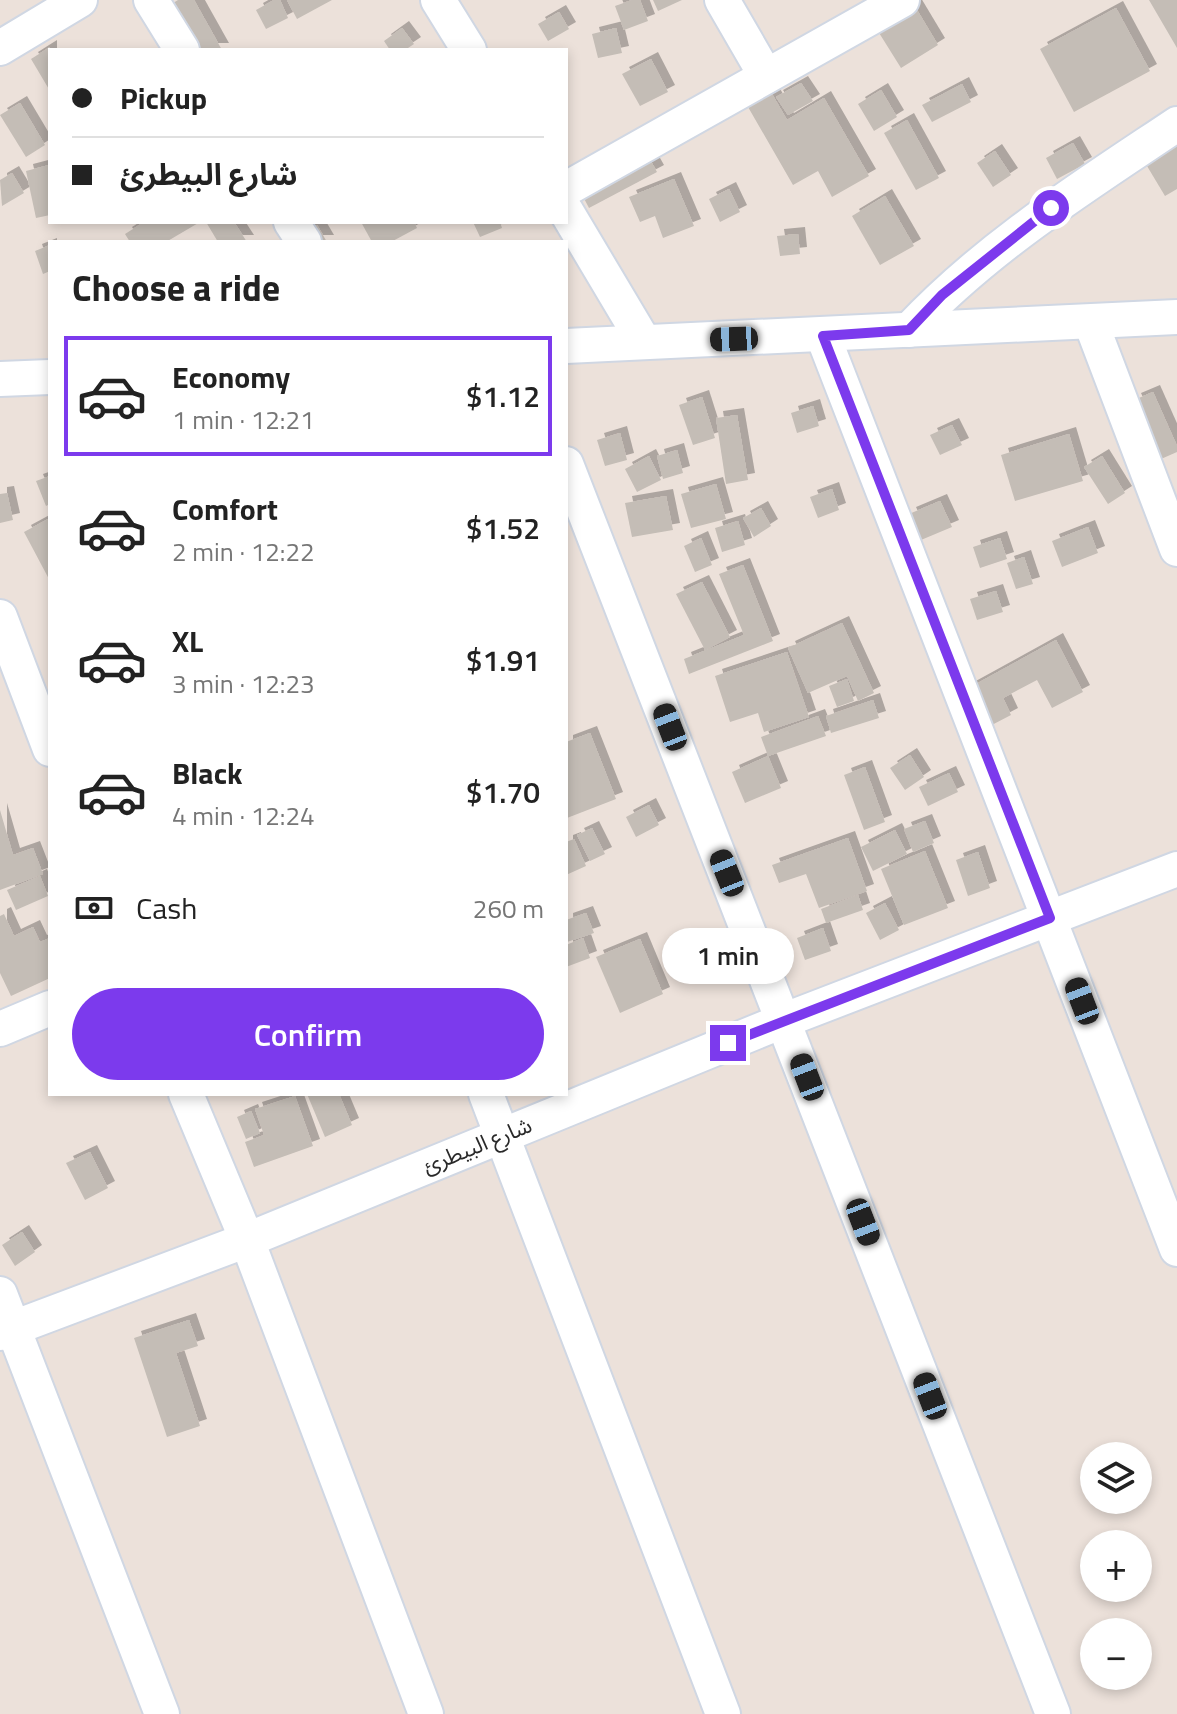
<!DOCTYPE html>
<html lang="en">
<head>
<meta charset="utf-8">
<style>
  :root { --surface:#fff; --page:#f2f2f2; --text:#222; --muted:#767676; --line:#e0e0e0; --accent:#7c3aed }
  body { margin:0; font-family:"Titillium Web","Noto Sans Arabic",sans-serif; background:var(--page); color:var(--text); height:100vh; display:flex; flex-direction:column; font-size:30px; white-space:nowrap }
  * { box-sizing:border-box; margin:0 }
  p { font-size:26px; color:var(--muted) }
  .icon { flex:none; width:44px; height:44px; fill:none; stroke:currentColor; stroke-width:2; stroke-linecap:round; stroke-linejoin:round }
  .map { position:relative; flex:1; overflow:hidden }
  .panel { position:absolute; left:48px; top:240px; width:520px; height:856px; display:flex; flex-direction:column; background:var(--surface); border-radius:0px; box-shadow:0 4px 12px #0003 }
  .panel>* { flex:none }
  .guide { position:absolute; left:48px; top:48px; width:520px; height:176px; border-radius:0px; box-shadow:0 4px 12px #0003; display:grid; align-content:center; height:176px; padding:0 24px; background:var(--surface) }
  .tools { position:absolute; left:1080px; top:1442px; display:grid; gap:16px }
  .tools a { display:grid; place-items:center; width:72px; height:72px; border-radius:50%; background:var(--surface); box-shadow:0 4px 12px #0003; font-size:40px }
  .end { position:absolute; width:36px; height:36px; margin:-18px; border:10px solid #7c3aed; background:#fff; box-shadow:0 0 0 4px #fff }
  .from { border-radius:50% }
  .bubble { position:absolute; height:56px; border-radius:28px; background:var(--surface); box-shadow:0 4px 12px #0003; font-size:26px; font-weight:600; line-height:56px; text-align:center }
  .car { position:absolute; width:24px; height:48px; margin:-24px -12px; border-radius:10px; box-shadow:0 0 6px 2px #0007; background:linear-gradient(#222 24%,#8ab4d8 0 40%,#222 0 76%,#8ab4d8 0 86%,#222 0) }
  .guide b { display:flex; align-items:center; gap:28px; height:76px; font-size:30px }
  .guide b+b { border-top:2px solid var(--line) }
  .guide i { width:20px; height:20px; background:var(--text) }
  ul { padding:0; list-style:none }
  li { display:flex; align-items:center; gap:24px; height:120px; margin:0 16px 12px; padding:0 8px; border:4px solid transparent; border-radius:0px }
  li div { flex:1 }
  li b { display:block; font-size:30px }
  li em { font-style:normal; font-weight:600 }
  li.selected { border-color:var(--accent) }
  li>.icon { width:72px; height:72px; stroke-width:1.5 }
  h2 { padding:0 24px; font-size:36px; line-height:96px }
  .pay { display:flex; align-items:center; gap:20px; height:88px; padding:0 24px; font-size:30px }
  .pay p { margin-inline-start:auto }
  .primary-button { display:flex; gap:16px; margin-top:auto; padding:16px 24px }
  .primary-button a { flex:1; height:92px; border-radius:48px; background:var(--accent); color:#fff; font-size:32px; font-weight:600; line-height:92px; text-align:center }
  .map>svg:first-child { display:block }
  .building { fill:#c4bdb6; filter:url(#shadow) }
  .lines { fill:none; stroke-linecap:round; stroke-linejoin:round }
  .street-casing { stroke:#d0d7e3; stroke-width:38 }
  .street { stroke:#fff; stroke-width:34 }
  .route { stroke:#7c3aed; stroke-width:10 }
  .labels { text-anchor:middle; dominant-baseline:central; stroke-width:6; stroke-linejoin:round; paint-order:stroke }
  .street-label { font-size:22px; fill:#292929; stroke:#fff }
</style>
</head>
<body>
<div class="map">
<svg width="1177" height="1714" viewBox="0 0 1177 1714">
  <defs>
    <filter id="shadow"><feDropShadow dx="7" dy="-7" stdDeviation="0" flood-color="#0004"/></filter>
  </defs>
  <rect width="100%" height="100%" fill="#ece1da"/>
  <!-- building -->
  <g class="building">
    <path d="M178 0H194L222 50H195L170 5Z"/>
    <path d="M274 0H280L288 18 266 29 256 10Z"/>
    <path d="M287 0H332L297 19Z"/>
    <path d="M632 0H640L648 21 624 30 615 6Z"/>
    <path d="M653 0H682L658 11Z"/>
    <path d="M1149 0H1177V48Z"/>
    <path d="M914 5 938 45 901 68 876 28Z"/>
    <path d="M1116 8 1150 71 1074 112 1040 49Z"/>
    <path d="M559 12 569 29 548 41 538 24Z"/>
    <path d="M402 28 414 44 405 50H390L384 41Z"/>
    <path d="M616 28 622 53 598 58 592 34Z"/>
    <path d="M50 47V91L31 59Z"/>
    <path d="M651 59 668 92 640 106 622 74Z"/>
    <path d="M801 83 813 101 788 115 776 97Z"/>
    <path d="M962 84 971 102 932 122 922 105Z"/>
    <path d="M768 87 787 120 824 98 869 176 832 197 818 171 793 185 744 100Z"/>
    <path d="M881 90 897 117 874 131 858 104Z"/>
    <path d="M20 103 45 145 26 157 0 115Z"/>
    <path d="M907 120 939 178 916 190 884 133Z"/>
    <path d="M1177 140V189L1165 196 1144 161Z"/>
    <path d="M1073 143 1085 164 1057 179 1046 158Z"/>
    <path d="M995 151 1011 175 993 187 977 163Z"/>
    <path d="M648 156 657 172 589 208 580 191Z"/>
    <path d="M49 165 50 215 36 218 26 171Z"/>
    <path d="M12 173 24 193 2 206 0 180Z"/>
    <path d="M674 179 694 226 663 238 655 216 640 222 629 197Z"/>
    <path d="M729 189 740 212 720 222 709 199Z"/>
    <path d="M885 196 914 246 880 265 852 216Z"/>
    <path d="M144 222H200L166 242H130L125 234Z"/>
    <path d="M206 222H234L247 242H218Z"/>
    <path d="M361 222H414L417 228 391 242H372Z"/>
    <path d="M473 222H500L502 228 480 237Z"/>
    <path d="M317 225 327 242H309L303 233Z"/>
    <path d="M798 234 800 254 780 256 777 236Z"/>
    <path d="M50 245V271L43 274 35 251Z"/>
    <path d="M1153 392 1177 446V452L1161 459 1134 400Z"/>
    <path d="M702 397 715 438 693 445 679 405Z"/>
    <path d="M813 406 819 426 797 433 791 413Z"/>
    <path d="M737 415 748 480 726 484 716 418Z"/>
    <path d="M952 425 962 445 940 455 930 435Z"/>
    <path d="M620 433 627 460 605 466 597 440Z"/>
    <path d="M1069 434 1083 481 1015 501 1001 455Z"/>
    <path d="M677 450 683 473 663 479 657 456Z"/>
    <path d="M649 456 661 480 637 492 625 469Z"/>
    <path d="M1102 456 1125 493 1108 504 1084 467Z"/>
    <path d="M50 476V504L46 506 36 481Z"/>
    <path d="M716 484 726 519 691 528 681 494Z"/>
    <path d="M832 489 839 510 818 518 810 497Z"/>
    <path d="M7 493 13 520 0 523V494Z"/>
    <path d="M666 496 673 530 632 537 625 503Z"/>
    <path d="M940 501 952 527 921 540 909 514Z"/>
    <path d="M761 508 771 526 754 537 743 518Z"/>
    <path d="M50 518V581L24 532Z"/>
    <path d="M738 521 745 545 722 552 715 528Z"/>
    <path d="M1088 527 1098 553 1062 567 1052 541Z"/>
    <path d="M701 538 712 565 695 572 684 546Z"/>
    <path d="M1000 538 1007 559 980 568 973 547Z"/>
    <path d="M1024 557 1033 584 1016 589 1007 563Z"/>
    <path d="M743 565 773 641 689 674 684 659 744 635 719 574Z"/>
    <path d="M702 582 730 637 705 650 676 594Z"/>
    <path d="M996 591 1003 612 977 620 970 599Z"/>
    <path d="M842 623 874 693 858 701 847 676 808 693 788 648Z"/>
    <path d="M1056 640 1083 692 1052 708 1037 680 1003 698 1011 715 988 727 967 689Z"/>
    <path d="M787 652 809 717 764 732 758 713 730 722 715 676Z"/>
    <path d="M847 679 854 701 837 707 829 686Z"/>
    <path d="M873 700 879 718 831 733 826 716Z"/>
    <path d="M818 716 826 736 768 756 761 737Z"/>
    <path d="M590 733 616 799 567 818 566 742Z"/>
    <path d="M910 755 924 777 905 790 890 768Z"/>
    <path d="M768 756 781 788 745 803 732 772Z"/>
    <path d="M865 767 885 822 864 830 844 775Z"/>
    <path d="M949 773 958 792 928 806 919 787Z"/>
    <path d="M649 805 659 825 636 837 626 817Z"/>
    <path d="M0 810 13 855 33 848 43 874 0 890Z"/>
    <path d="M925 821 934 843 913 852 904 829Z"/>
    <path d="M592 828 605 854 590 861 577 835Z"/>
    <path d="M895 830 907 854 873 871 861 847Z"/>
    <path d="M848 838 867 891 819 908 806 874 779 883 772 865Z"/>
    <path d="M574 839 586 866 566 875V842Z"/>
    <path d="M925 851 948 908 904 925 881 869Z"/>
    <path d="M978 852 990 888 968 896 956 860Z"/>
    <path d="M40 876 48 896 16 910 7 890Z"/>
    <path d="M858 895 863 910 826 923 821 909Z"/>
    <path d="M885 903 899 930 880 940 866 913Z"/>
    <path d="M586 913 594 933 567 942 566 920Z"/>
    <path d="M4 914 14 936 33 927 40 942 50 938V978L11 996 0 973V916Z"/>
    <path d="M823 928 831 951 805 960 797 938Z"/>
    <path d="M583 938 590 958 566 967V945Z"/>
    <path d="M640 939 663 994 620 1013 596 957Z"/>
    <path d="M307 1094H339L352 1125 325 1137Z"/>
    <path d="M295 1096 313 1146 254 1167 245 1142 264 1135 255 1109Z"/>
    <path d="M251 1111 260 1133 246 1139 237 1117Z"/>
    <path d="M90 1152 108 1188 85 1200 66 1163Z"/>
    <path d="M22 1232 35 1252 15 1266 2 1245Z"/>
    <path d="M189 1320 198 1346 176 1353 200 1426 167 1437 134 1338Z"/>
  </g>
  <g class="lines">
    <!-- street casing -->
    <g class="street-casing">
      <g id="street">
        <path d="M151 0 182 50"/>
        <path d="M438 0 469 50"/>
        <path d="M722 0 766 76"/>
        <path d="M0 48 80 0"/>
        <path d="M566 189 902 0"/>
        <path d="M566 211 644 342"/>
        <path d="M291 222 304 242"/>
        <path d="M1091 323 1177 549"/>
        <path d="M909 330C987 247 1083 187 1177 124"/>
        <path d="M823 336 1177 1249"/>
        <path d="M566 346 1177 317"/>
        <path d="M0 379 50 377"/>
        <path d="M566 464 1053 1714"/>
        <path d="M0 617 50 749"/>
        <path d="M0 1029 50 1008"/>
        <path d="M186 1094 247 1240 426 1714"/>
        <path d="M486 1094 723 1714"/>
        <path d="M0 1294 162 1714"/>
        <path d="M0 1333 247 1240 785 1020 1177 869"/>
      </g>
    </g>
    <!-- street -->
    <use href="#street" class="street"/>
  </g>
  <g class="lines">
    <!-- route -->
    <path class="route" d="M728 1043 1050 918 823 336 909 330 942 295 1051 208"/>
  </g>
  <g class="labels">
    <!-- street labels -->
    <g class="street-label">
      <text transform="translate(477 1145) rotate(-22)">شارع البيطرئ</text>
    </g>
  </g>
</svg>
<div class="tools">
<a><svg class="icon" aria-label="layers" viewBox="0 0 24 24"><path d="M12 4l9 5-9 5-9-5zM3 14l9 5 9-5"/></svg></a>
<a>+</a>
<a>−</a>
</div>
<i class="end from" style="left:1051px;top:208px"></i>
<i class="end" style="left:728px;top:1043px"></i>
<div class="bubble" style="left:662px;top:928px;width:132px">1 min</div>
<i class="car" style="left:734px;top:339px;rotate:268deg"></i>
<i class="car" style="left:670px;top:727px;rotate:339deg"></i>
<i class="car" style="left:727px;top:873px;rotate:338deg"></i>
<i class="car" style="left:1082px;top:1001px;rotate:339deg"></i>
<i class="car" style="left:807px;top:1077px;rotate:339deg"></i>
<i class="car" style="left:863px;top:1222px;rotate:159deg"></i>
<i class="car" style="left:930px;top:1396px;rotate:339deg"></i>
<div class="guide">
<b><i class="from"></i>Pickup</b>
<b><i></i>شارع البيطرئ</b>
</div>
<section class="panel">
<h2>Choose a ride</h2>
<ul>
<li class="selected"><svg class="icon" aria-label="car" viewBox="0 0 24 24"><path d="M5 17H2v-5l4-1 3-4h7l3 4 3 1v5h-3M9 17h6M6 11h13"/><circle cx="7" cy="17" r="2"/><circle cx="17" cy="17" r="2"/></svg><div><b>Economy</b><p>1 min · 12:21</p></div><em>$1.12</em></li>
<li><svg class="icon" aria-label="car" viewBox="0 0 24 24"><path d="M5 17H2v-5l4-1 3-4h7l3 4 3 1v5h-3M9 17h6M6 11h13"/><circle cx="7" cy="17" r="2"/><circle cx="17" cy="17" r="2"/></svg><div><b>Comfort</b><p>2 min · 12:22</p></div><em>$1.52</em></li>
<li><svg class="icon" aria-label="car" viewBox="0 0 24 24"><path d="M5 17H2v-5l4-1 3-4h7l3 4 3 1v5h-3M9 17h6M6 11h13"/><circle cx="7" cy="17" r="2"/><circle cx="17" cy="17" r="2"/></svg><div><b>XL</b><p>3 min · 12:23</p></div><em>$1.91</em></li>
<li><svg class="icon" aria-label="car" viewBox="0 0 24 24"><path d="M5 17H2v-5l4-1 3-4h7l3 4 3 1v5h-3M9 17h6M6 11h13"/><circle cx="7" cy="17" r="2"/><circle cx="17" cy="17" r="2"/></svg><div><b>Black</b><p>4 min · 12:24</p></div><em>$1.70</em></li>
</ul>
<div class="pay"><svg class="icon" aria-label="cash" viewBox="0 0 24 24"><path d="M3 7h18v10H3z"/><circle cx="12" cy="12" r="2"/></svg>Cash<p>260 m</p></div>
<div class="primary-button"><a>Confirm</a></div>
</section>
</div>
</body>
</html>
